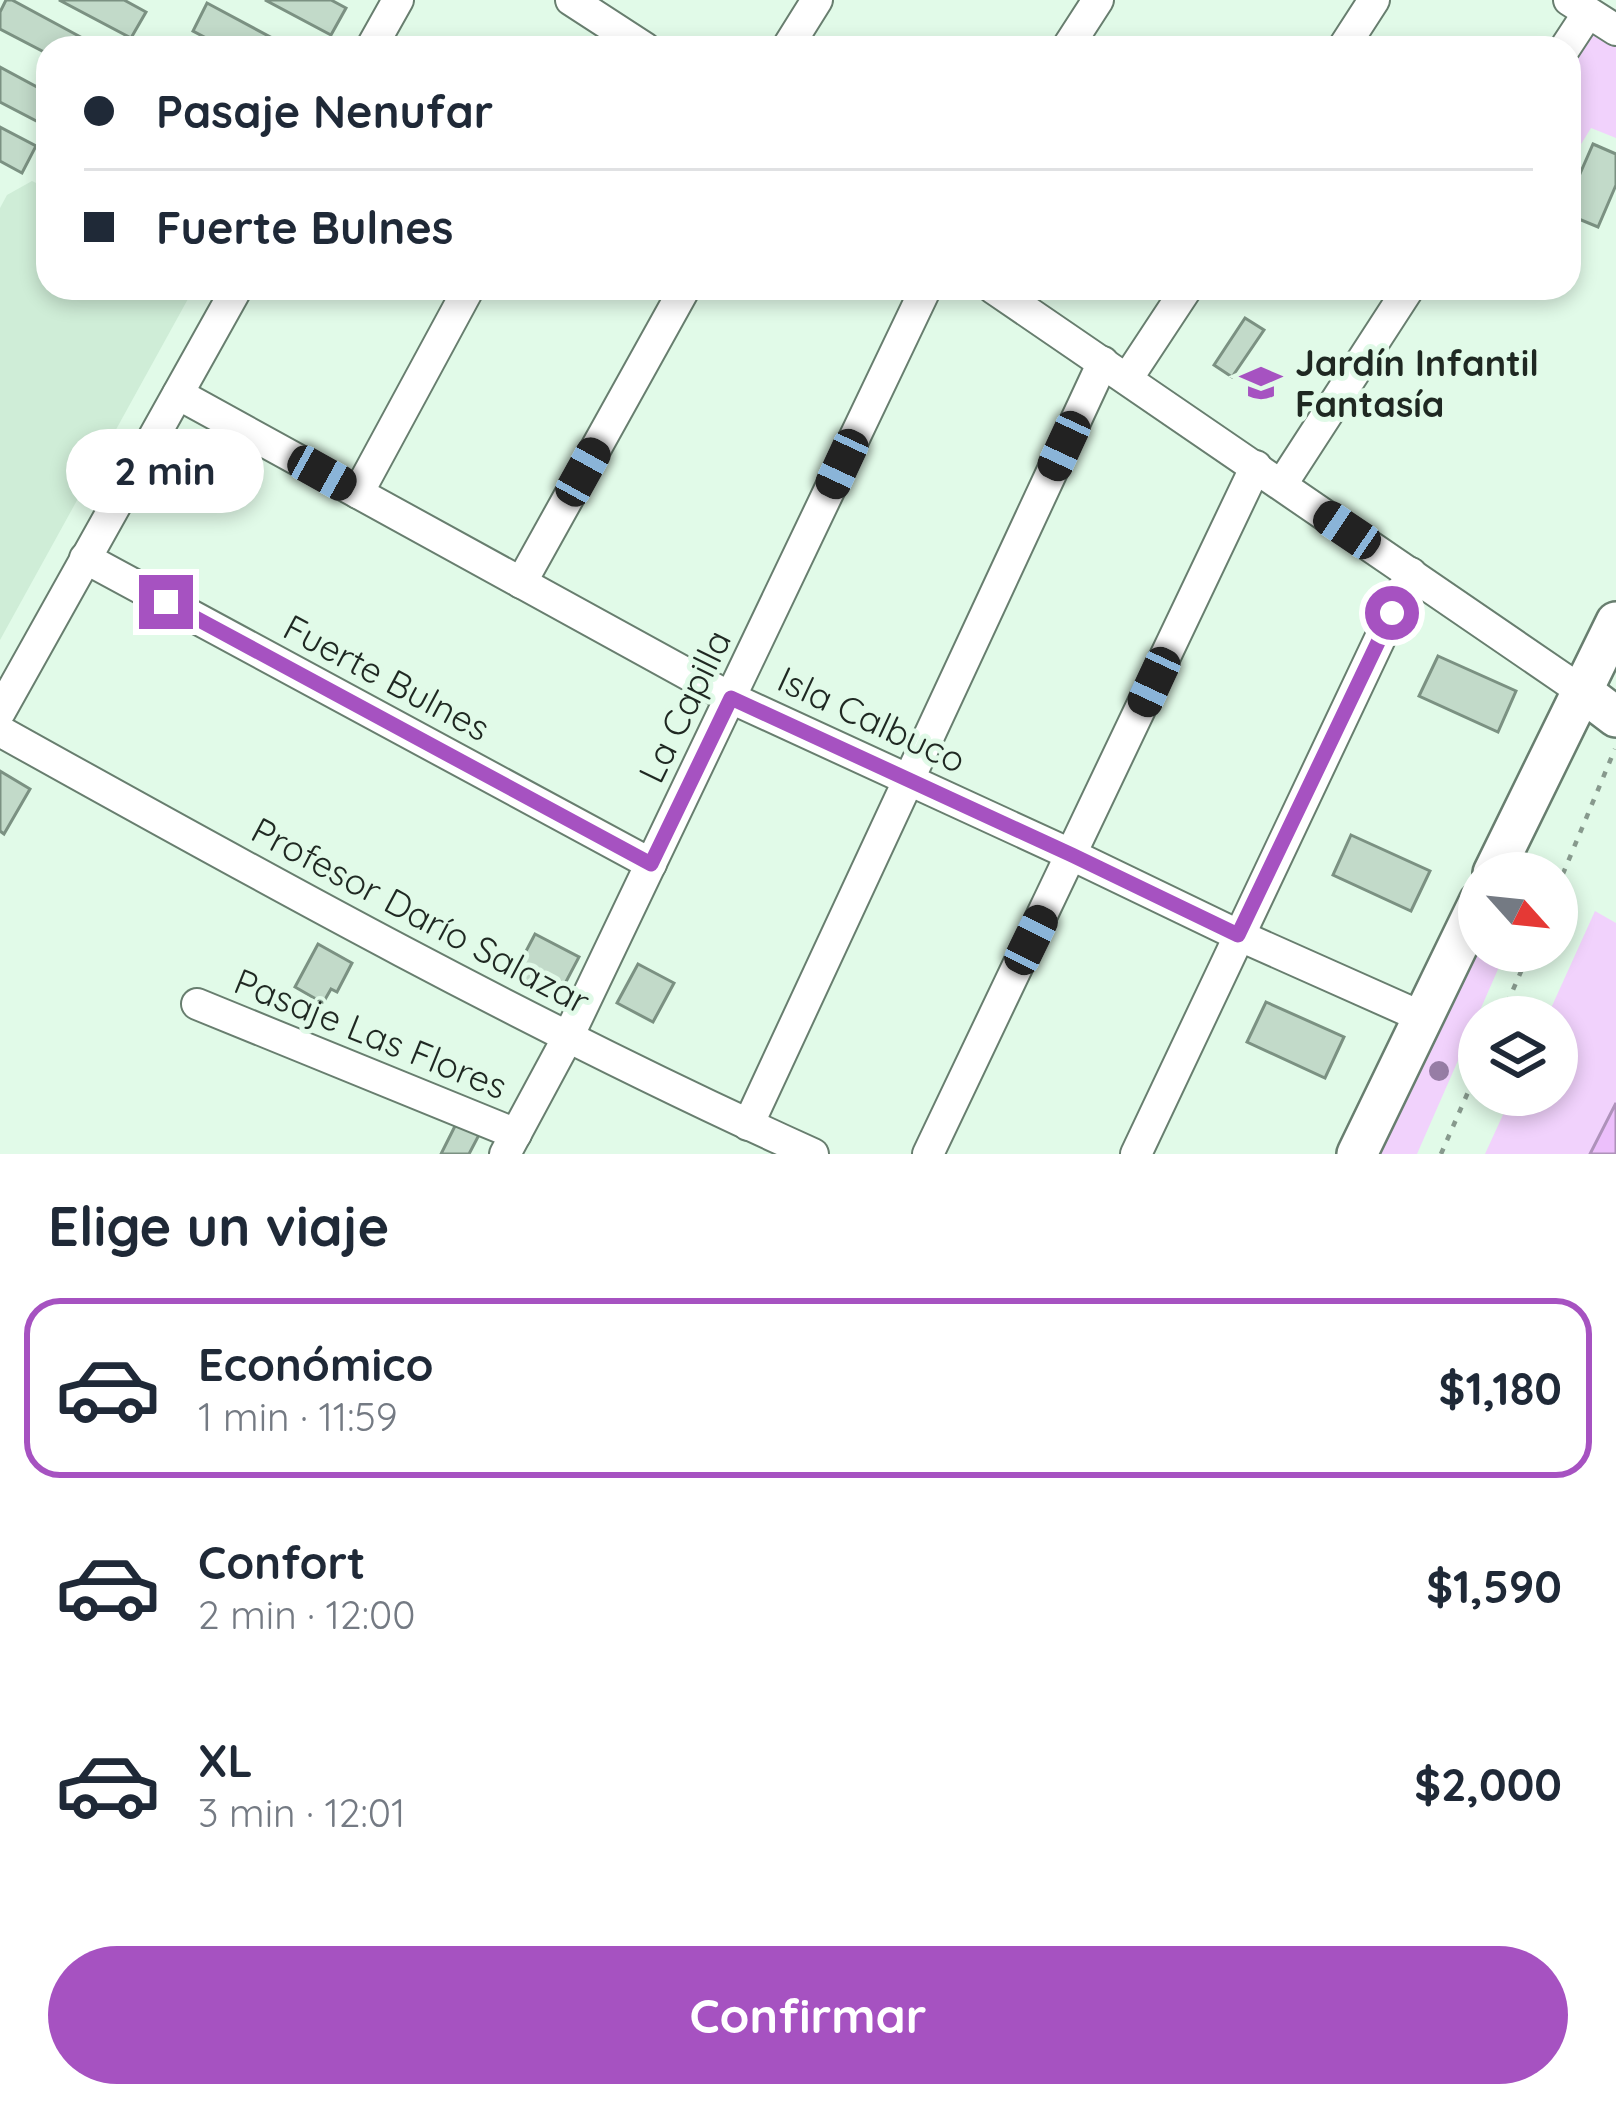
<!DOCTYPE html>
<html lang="es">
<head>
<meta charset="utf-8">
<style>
  :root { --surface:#fff; --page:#f2f2f3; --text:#1f2937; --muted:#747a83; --line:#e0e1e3; --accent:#a652c1 }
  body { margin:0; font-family:Quicksand,sans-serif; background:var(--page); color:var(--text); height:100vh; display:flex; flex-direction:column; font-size:45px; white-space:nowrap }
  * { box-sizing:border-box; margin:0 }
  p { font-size:39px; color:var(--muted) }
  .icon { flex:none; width:66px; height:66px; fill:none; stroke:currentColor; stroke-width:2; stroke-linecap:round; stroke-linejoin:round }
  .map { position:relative; height:1154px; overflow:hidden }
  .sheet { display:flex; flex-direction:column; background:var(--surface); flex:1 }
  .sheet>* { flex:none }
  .guide { position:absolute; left:36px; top:36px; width:1545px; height:264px; border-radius:36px; box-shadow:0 6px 18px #0003; display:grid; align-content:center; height:264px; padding:0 48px; background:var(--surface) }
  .needle { width:78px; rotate:117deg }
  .fabs { position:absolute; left:1458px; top:852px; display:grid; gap:24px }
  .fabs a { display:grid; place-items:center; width:120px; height:120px; border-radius:50%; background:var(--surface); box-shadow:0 6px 18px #0003; font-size:60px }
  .end { position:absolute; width:54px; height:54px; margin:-27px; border:15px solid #a652c1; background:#fff; box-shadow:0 0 0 6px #fff }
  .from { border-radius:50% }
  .bubble { position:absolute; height:84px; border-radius:42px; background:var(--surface); box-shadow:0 6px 18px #0003; font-size:39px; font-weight:800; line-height:84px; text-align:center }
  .car { position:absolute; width:36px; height:72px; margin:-36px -18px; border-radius:15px; box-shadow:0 0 9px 3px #0007; background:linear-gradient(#222 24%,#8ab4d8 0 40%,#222 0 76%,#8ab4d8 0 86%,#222 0) }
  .guide b { display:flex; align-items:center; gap:42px; height:114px; font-size:45px }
  .guide b+b { border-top:3px solid var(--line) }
  .guide i { width:30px; height:30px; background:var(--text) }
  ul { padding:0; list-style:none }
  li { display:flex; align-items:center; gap:36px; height:180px; margin:0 24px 18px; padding:0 24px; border:6px solid transparent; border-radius:36px }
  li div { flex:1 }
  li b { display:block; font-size:45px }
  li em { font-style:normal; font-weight:800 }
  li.selected { border-color:var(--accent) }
  li>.icon { width:108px; height:108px; stroke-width:1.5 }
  h2 { padding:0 48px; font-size:54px; line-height:144px }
  .cta { display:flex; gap:24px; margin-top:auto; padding:24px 48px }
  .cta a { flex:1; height:138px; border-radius:72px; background:var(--accent); color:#fff; font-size:48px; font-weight:800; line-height:138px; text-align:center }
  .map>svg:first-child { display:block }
  .built { fill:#cfedd7 }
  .green { fill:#f1d2fc }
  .water { fill:#ecbffb; stroke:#ae92ba; stroke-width:3 }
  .building { fill:#c2dac9; stroke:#7b9182; stroke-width:3 }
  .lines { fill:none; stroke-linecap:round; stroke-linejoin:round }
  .minor-casing { stroke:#687e6f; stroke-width:34 }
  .major-casing { stroke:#687e6f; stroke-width:44 }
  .path { stroke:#87998d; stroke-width:4.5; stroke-dasharray:6 9; stroke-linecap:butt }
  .minor { stroke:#fff; stroke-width:30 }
  .major { stroke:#fff; stroke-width:39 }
  .tree { fill:#977da5 }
  .route { stroke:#a652c1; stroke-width:15 }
  .labels { text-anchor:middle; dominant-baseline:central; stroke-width:10; stroke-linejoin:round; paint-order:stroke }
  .poi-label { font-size:36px; font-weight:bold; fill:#1f2822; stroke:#e1fae8; text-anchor:start }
  .street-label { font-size:36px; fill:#1f2822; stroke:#e1fae8 }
</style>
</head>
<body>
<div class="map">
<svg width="1616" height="1154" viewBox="0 0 1616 1154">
  <rect width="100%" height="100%" fill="#e1fae8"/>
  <!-- built -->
  <path class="built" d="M32 181 48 189V288H194L0 640V208L7 195Z"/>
  <!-- green -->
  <g class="green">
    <path d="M1596 31 1616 44V138L1591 128 1570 162 1569 69Z"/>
    <path d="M1595 911 1616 923V1154H1485L1512 1095H1557V1017H1547Z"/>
    <path d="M1479 949V951H1506L1417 1154H1380Z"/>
  </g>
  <!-- water -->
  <path class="water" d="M1616 1103V1154H1590Z"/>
  <!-- building -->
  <g class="building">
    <path d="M6 0H12L101 48H48V54L0 29V12Z"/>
    <path d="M59 0H124L146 12 131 38Z"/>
    <path d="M265 0H331L346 8 331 35Z"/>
    <path d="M207 3 291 48H225L193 31Z"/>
    <path d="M0 67 48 93V127L0 102Z"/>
    <path d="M0 127 36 146 22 173 0 161Z"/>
    <path d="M1593 144 1616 154V185L1598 227 1569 215V199Z"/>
    <path d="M1245 318 1264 330 1232 377 1214 365Z"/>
    <path d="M1438 656 1516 691 1498 732 1419 696Z"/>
    <path d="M0 771 30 789 4 834 0 831Z"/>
    <path d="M1351 835 1430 871 1411 911 1333 875Z"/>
    <path d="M535 934 579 957 558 997 514 974Z"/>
    <path d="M318 944 352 963 337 992 331 989 323 1003 295 987Z"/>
    <path d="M638 964 674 983 653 1022 617 1003Z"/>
    <path d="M1266 1002 1344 1037 1325 1078 1247 1042Z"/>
    <path d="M457 1122 480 1133 469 1154H441Z"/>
  </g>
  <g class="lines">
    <!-- minor casing -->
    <g class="minor-casing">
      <g id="minor">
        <path d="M571 0 645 48"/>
        <path d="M1569 0 1616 30"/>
        <path d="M371 48 398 0"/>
        <path d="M787 48 817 0"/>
        <path d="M1067 48 1098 0"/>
        <path d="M1343 48 1374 0"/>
        <path d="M1565 48 1588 13"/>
        <path d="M993 288 1583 692"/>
        <path d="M1127 379 1187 288"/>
        <path d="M178 394 731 698 1072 855 1238 935 1422 1017"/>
        <path d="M1282 484 1409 288"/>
        <path d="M358 493 469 288"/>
        <path d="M85 558 651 864"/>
        <path d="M521 583 685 288"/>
        <path d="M0 712 237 288"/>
        <path d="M0 731C267 880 534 1028 813 1154"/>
        <path d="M197 1004 516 1134"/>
        <path d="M748 1125 1103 362"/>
        <path d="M505 1154 568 1037 926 288"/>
        <path d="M928 1154 1256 466"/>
        <path d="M1136 1154 1411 573"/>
      </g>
    </g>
    <!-- major casing -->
    <g class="major-casing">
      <g id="major">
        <path d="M1583 692 1616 717"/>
        <path d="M1493 873 1616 622"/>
        <path d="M1357 1154 1479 902"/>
      </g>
    </g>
    <!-- path -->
    <g class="path">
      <path d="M1557 888 1615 749"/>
      <path d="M1501 1017 1530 951"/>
      <path d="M1441 1154 1479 1067"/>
    </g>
    <!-- minor -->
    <use href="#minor" class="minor"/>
    <!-- major -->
    <use href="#major" class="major"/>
  </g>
  <!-- trees -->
  <circle class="tree" cx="1439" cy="1071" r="10"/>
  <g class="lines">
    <!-- route -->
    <path class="route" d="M166 602 651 864 731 698 1072 855 1238 935 1392 613"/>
  </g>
  <!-- icons -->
  <defs>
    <g id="school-bare" transform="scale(3.24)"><path d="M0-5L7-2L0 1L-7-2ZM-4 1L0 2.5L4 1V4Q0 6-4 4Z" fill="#a652c1" stroke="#e1fae8" stroke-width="2.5" paint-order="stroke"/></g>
  </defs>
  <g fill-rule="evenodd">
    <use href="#school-bare" x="1261" y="383"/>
  </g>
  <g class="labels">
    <!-- poi labels -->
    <g class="poi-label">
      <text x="1295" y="362">Jardín Infantil<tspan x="1295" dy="41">Fantasía</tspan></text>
    </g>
    <!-- street labels -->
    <g class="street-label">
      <text transform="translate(387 677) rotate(28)">Fuerte Bulnes</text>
      <text transform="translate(684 706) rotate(-64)">La Capilla</text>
      <text transform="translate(872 719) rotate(25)">Isla Calbuco</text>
      <text transform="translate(421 915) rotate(28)">Profesor Darío Salazar</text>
      <text transform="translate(371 1033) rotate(22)">Pasaje Las Flores</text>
    </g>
  </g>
</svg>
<div class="fabs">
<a><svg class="needle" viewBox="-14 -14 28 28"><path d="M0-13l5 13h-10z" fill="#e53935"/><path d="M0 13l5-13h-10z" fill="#747a83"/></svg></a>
<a><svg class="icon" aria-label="layers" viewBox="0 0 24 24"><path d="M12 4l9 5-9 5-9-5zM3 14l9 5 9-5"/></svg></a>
</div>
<i class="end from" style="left:1392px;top:613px"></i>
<i class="end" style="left:166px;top:602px"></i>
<div class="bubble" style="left:66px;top:429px;width:198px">2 min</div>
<i class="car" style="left:1064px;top:446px;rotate:205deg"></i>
<i class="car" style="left:842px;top:464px;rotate:205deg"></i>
<i class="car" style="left:583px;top:472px;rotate:29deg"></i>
<i class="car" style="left:322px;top:473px;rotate:119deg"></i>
<i class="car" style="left:1347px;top:530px;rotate:304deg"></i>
<i class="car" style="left:1154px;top:682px;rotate:205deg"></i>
<i class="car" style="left:1031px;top:940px;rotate:26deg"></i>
<div class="guide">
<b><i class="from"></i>Pasaje Nenufar</b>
<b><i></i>Fuerte Bulnes</b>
</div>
</div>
<section class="sheet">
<h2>Elige un viaje</h2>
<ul>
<li class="selected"><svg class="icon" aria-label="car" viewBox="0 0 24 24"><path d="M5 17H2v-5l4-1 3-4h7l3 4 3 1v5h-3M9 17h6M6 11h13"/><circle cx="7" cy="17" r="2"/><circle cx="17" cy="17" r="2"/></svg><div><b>Económico</b><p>1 min · 11:59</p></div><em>$1,180</em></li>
<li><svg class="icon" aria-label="car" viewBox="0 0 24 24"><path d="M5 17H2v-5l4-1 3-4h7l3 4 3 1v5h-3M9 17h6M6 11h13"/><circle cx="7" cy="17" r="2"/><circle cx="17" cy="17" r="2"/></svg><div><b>Confort</b><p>2 min · 12:00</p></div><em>$1,590</em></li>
<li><svg class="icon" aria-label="car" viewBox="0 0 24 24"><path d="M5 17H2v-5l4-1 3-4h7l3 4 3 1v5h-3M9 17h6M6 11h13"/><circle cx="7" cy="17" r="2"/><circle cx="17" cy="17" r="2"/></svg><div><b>XL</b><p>3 min · 12:01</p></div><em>$2,000</em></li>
</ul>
<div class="cta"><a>Confirmar</a></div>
</section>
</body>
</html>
